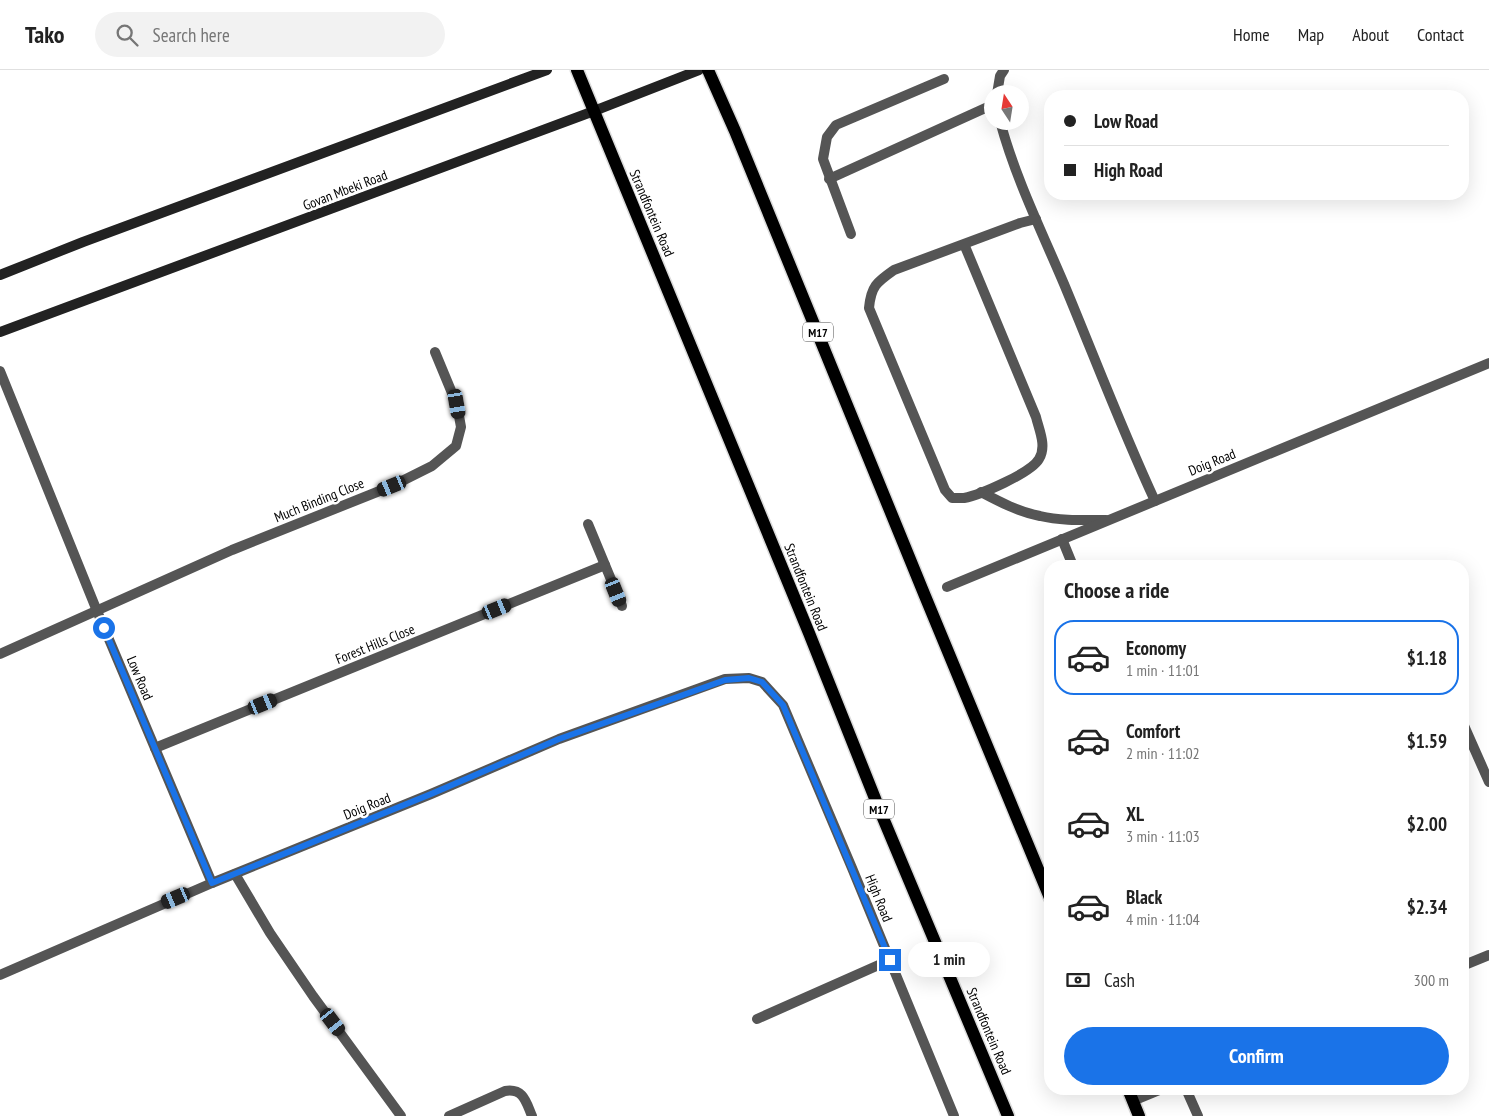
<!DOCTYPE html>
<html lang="en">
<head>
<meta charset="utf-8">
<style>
  :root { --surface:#fff; --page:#f2f2f2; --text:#222; --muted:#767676; --line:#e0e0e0; --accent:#1a73e8 }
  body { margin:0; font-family:"PT Sans Narrow",sans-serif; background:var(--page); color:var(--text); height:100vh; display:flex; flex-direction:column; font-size:19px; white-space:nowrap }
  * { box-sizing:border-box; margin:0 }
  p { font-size:16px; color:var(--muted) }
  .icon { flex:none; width:28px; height:28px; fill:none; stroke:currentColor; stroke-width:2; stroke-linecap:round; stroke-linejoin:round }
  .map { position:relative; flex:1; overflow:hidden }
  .side { position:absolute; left:1044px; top:490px; width:425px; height:535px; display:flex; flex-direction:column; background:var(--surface); border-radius:20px; box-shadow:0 5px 20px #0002 }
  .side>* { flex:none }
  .top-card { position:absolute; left:1044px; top:20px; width:425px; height:110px; border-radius:20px; box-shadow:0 5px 20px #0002; display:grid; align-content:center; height:110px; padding:0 20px; background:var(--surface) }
  .needle { width:32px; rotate:348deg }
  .tools { position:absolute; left:984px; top:15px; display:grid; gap:10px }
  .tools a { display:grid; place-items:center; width:45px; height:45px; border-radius:50%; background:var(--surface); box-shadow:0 5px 20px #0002; font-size:25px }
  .end { position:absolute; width:22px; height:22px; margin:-11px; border:6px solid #1a73e8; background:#fff; box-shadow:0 0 0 2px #fff }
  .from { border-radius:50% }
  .bubble { position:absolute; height:35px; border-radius:18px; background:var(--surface); box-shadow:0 5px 20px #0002; font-size:16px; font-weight:600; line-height:35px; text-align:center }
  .car { position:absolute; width:15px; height:30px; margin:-15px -8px; border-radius:6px; box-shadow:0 0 4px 1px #0007; background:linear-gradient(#222 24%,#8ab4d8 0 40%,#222 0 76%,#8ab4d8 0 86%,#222 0) }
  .top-card b { display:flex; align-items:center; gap:18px; height:48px; font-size:19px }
  .top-card b+b { border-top:1px solid var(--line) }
  .top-card i { width:12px; height:12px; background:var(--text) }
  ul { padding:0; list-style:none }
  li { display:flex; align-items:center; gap:15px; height:75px; margin:0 10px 8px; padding:0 10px; border:2px solid transparent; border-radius:20px }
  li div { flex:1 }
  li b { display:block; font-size:19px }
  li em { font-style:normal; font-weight:600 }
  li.current { border-color:var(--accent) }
  li>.icon { width:45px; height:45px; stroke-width:1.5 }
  h2 { padding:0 20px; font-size:22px; line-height:60px }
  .pay { display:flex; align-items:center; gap:12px; height:55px; padding:0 20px; font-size:19px }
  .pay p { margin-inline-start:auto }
  .primary-button { display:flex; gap:10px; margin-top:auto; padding:10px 20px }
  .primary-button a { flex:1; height:58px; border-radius:30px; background:var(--accent); color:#fff; font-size:20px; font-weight:600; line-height:58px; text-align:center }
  header { display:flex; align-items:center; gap:30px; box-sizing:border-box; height:70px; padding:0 25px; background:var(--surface); border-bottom:1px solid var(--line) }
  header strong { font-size:24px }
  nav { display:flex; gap:28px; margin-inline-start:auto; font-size:18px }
  .search { width:350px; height:45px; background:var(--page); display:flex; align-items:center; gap:12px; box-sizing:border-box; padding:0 18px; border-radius:28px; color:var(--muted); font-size:19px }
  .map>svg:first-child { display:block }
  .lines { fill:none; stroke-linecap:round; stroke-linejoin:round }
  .primary-casing { stroke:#dbdbdb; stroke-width:15 }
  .service { stroke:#555; stroke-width:10 }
  .minor { stroke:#555; stroke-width:10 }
  .secondary { stroke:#222; stroke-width:10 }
  .primary { stroke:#000; stroke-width:12 }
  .route { stroke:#1a73e8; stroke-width:6 }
  .labels { text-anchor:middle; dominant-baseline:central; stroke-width:5; stroke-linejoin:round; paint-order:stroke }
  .shield { fill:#fff; stroke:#4c4c4c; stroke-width:1 }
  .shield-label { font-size:12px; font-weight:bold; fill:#000 }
  .street-label { font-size:14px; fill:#000; stroke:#fff }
</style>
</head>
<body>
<header>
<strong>Tako</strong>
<div class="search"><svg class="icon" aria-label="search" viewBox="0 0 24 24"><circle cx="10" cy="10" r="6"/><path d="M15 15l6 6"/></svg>Search here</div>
<nav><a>Home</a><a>Map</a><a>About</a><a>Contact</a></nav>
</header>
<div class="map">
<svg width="1489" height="1046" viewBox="0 0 1489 1046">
  <rect width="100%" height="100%" fill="#fff"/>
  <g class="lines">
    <!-- primary casing -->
    <g class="primary-casing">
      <g id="primary">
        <path d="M577 0 809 563 878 736 1008 1046"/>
        <path d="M708 0 735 61 925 526 1050 828"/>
        <path d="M1128 1019 1139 1046"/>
      </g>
    </g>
    <!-- service -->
    <g class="service">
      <path d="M997 24 1000 6 1004 0"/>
      <path d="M1000 51C1015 107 1041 160 1064 214 1094 286 1122 360 1155 431"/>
      <path d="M829 109 992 35"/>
      <path d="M851 164 823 89 827 67 836 55 944 9"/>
      <path d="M964 174 1036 347C1039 360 1047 376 1039 389 1031 403 980 425 964 428 960 428 956 428 952 428L945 420 869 238C871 216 877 212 894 200L1020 153 1036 149"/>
      <path d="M981 422C1000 432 1019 442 1040 446 1061 451 1084 450 1106 450"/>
      <path d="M1062 469 1073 496"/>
      <path d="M1462 651 1489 712"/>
      <path d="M235 804 270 863 313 926 401 1046"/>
      <path d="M757 949 890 890"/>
      <path d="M1186 1019 1198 1046"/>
      <path d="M449 1046 505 1021C524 1018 526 1032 532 1046"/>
    </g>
    <!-- minor -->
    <g class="minor">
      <path d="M0 301 97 541 212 813"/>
      <path d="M588 454 622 536"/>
      <path d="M947 517 1489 293"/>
      <path d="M0 584 232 480 392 416 432 396 456 376 461 357 457 335 435 282"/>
      <path d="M155 678 605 495"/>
      <path d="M1462 896 1489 885"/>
      <path d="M0 905 212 813 431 724 559 669 725 609 749 608 762 612 783 635 852 798 954 1046"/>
      <path d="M1133 1031 1162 1019"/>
    </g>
    <!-- secondary -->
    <g class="secondary">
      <path d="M0 205 83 172 547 0"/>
      <path d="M0 262 594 41 699 0"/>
    </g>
    <!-- primary -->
    <use href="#primary" class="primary"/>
  </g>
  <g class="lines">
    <!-- route -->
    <path class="route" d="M104 558 212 813 431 724 559 669 725 610 749 608 762 612 783 635 890 890"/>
  </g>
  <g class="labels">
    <!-- shield labels -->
    <g class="shield">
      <rect x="803" y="252.5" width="30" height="19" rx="4"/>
      <rect x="864" y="729.5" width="30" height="19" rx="4"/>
    </g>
    <g class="shield-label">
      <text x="818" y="262">M17</text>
      <text x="879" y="739">M17</text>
    </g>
    <!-- street labels -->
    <g class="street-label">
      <text transform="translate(345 120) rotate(-21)">Govan Mbeki Road</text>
      <text transform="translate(652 143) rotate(67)">Strandfontein Road</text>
      <text transform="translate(1212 392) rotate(-22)">Doig Road</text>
      <text transform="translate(319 430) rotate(-22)">Much Binding Close</text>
      <text transform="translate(806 517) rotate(68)">Strandfontein Road</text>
      <text transform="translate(375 574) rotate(-22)">Forest Hills Close</text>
      <text transform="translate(140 608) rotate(67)">Low Road</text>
      <text transform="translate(367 736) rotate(-22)">Doig Road</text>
      <text transform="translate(879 828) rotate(68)">High Road</text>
      <text transform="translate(989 961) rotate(67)">Strandfontein Road</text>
    </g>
  </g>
</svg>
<div class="tools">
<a><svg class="needle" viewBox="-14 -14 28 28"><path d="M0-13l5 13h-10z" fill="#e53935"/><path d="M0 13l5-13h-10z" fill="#767676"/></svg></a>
</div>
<i class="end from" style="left:104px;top:558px"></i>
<i class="end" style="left:890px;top:890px"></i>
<div class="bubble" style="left:908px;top:872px;width:82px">1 min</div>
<i class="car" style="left:457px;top:334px;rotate:170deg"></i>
<i class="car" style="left:392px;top:416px;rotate:248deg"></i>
<i class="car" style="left:616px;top:522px;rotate:158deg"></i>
<i class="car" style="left:497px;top:539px;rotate:68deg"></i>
<i class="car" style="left:263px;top:634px;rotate:68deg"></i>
<i class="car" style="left:176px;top:828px;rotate:247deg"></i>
<i class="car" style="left:333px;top:952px;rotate:143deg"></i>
<div class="top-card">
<b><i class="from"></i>Low Road</b>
<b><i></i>High Road</b>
</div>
<section class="side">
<h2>Choose a ride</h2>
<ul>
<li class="current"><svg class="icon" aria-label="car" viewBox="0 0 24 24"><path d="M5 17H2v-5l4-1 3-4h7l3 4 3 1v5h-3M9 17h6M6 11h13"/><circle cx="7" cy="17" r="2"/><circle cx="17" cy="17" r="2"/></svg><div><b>Economy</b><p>1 min · 11:01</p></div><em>$1.18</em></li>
<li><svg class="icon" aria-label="car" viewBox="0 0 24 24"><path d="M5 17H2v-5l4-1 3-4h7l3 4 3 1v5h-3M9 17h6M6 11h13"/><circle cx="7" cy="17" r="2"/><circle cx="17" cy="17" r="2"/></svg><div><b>Comfort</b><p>2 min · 11:02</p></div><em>$1.59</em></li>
<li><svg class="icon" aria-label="car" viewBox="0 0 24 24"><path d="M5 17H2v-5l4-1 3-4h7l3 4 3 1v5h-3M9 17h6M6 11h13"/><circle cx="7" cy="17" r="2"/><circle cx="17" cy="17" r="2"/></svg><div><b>XL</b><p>3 min · 11:03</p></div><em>$2.00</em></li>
<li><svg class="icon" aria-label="car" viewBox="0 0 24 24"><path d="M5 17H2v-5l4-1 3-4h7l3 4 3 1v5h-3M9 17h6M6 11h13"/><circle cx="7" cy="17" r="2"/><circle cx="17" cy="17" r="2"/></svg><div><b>Black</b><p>4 min · 11:04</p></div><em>$2.34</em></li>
</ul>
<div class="pay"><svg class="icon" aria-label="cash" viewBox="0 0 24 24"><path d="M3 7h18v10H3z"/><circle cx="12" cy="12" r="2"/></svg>Cash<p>300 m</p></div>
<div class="primary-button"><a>Confirm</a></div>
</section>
</div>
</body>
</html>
